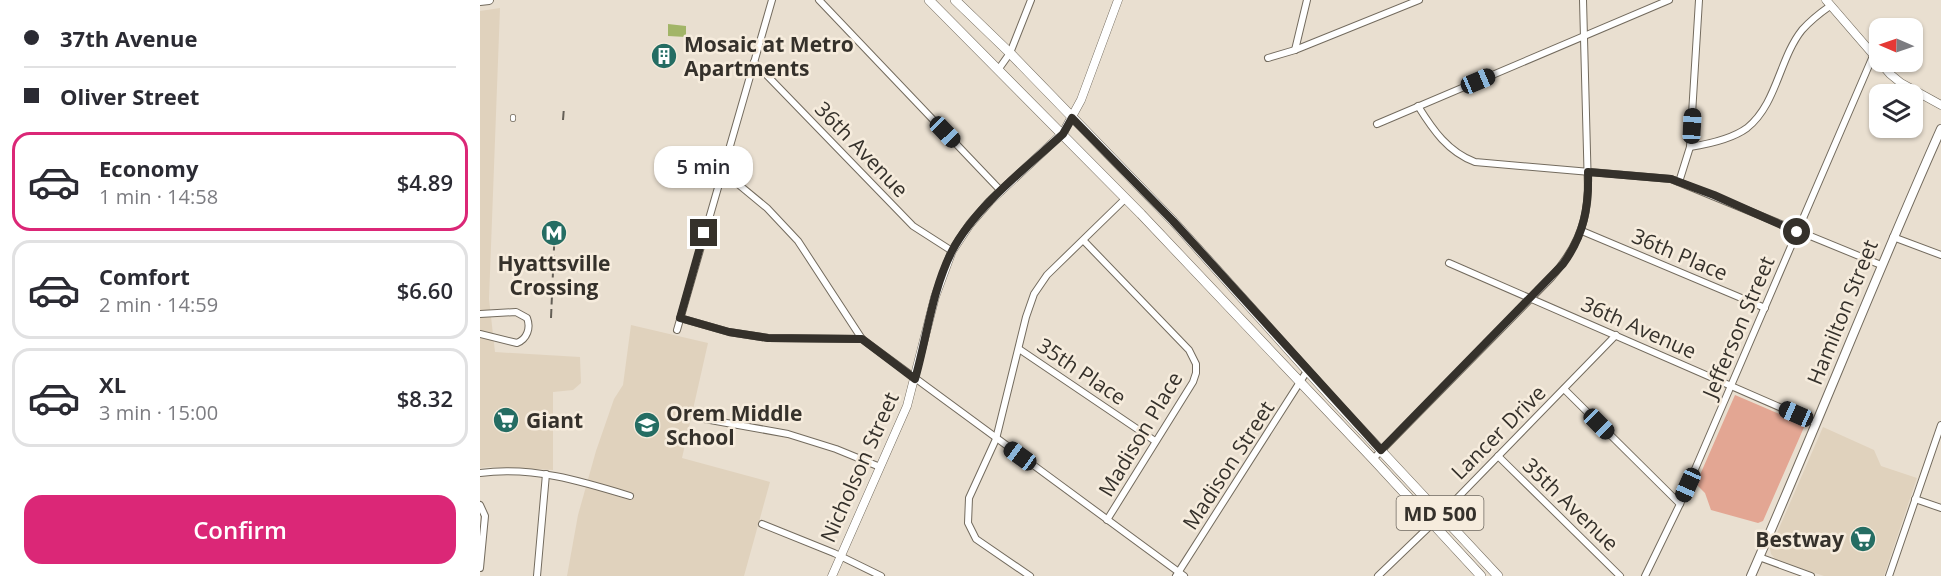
<!DOCTYPE html>
<html lang="en">
<head>
<meta charset="utf-8">
<style>
  :root { --surface:#fff; --page:#f2f2f3; --text:#2b2b33; --muted:#7c7c81; --line:#e1e1e2; --accent:#db2777 }
  body { margin:0; font-family:"Open Sans",sans-serif; background:var(--page); color:var(--text); height:100vh; display:flex; flex-direction:column; font-size:22px; white-space:nowrap }
  * { box-sizing:border-box; margin:0 }
  p { font-size:20px; color:var(--muted) }
  .icon { flex:none; width:33px; height:33px; fill:none; stroke:currentColor; stroke-width:2; stroke-linecap:round; stroke-linejoin:round }
  .map { position:relative; flex:1; overflow:hidden }
  .sheet { display:flex; flex-direction:column; background:var(--surface); width:480px }
  .sheet>* { flex:none }
  .guide { display:grid; align-content:center; height:132px; padding:0 24px; background:var(--surface) }
  .needle { width:39px; rotate:272deg }
  .tools { position:absolute; left:1389px; top:18px; display:grid; gap:12px }
  .tools a { display:grid; place-items:center; width:54px; height:54px; border-radius:12px; background:var(--surface); box-shadow:0 2px 4px #0004; font-size:30px }
  .end { position:absolute; width:27px; height:27px; margin:-14px; border:8px solid #35312b; background:#fff; box-shadow:0 0 0 3px #fff }
  .from { border-radius:50% }
  .bubble { position:absolute; height:42px; border-radius:18px; background:var(--surface); box-shadow:0 2px 4px #0004; font-size:20px; font-weight:600; line-height:42px; text-align:center }
  .car { position:absolute; width:18px; height:36px; margin:-18px -9px; border-radius:8px; box-shadow:0 0 4px 2px #0007; background:linear-gradient(#222 24%,#8ab4d8 0 40%,#222 0 76%,#8ab4d8 0 86%,#222 0) }
  .guide b { display:flex; align-items:center; gap:21px; height:57px; font-size:22px }
  .guide b+b { border-top:2px solid var(--line) }
  .guide i { width:15px; height:15px; background:var(--text) }
  ul { padding:0; list-style:none }
  li { display:flex; align-items:center; gap:18px; height:99px; margin:0 12px 9px; padding:0 12px; border:3px solid var(--line); border-radius:18px }
  li div { flex:1 }
  li b { display:block; font-size:22px }
  li em { font-style:normal; font-weight:600 }
  li.on { border-color:var(--accent) }
  li>.icon { width:54px; height:54px; stroke-width:1.5 }
  .cta { display:flex; gap:12px; margin-top:auto; padding:12px 24px }
  .cta a { flex:1; height:69px; border-radius:18px; background:var(--accent); color:#fff; font-size:24px; font-weight:600; line-height:69px; text-align:center }
  main { display:flex; flex:1; min-height:0 }
  .map>svg:first-child { display:block }
  .built { fill:#e0d2bd }
  .green { fill:#e3a693 }
  .water { fill:#a2b567 }
  .lines { fill:none; stroke-linecap:round; stroke-linejoin:round }
  .pedestrian-casing { stroke:#736b5e; stroke-width:6 }
  .minor-casing { stroke:#736b5e; stroke-width:8 }
  .tertiary-casing { stroke:#736b5e; stroke-width:9 }
  .secondary-casing { stroke:#736b5e; stroke-width:10 }
  .primary-casing { stroke:#736b5e; stroke-width:10 }
  .pedestrian { stroke:#fff; stroke-width:4.5 }
  .minor { stroke:#fff; stroke-width:6 }
  .tertiary { stroke:#fff; stroke-width:8 }
  .secondary { stroke:#fff; stroke-width:8 }
  .primary { stroke:#fff; stroke-width:9 }
  .rail { stroke:#645f56; stroke-width:2; stroke-dasharray:9 4.5; stroke-linecap:butt }
  .route { stroke:#35312b; stroke-width:8 }
  .labels { text-anchor:middle; dominant-baseline:central; stroke-width:5; stroke-linejoin:round; paint-order:stroke }
  .shield { fill:#f6ecdd; stroke:#6f6960; stroke-width:1.5 }
  .shield-label { font-size:20px; font-weight:bold; fill:#35312b }
  .poi-label { font-size:21px; font-weight:bold; fill:#35312b; stroke:#f6ecdd; text-anchor:start }
  .street-label { font-size:21px; fill:#35312b; stroke:#f6ecdd }
</style>
</head>
<body>
<main>
<section class="sheet">
<div class="guide">
<b><i class="from"></i>37th Avenue</b>
<b><i></i>Oliver Street</b>
</div>
<ul>
<li class="on"><svg class="icon" aria-label="car" viewBox="0 0 24 24"><path d="M5 17H2v-5l4-1 3-4h7l3 4 3 1v5h-3M9 17h6M6 11h13"/><circle cx="7" cy="17" r="2"/><circle cx="17" cy="17" r="2"/></svg><div><b>Economy</b><p>1 min · 14:58</p></div><em>$4.89</em></li>
<li><svg class="icon" aria-label="car" viewBox="0 0 24 24"><path d="M5 17H2v-5l4-1 3-4h7l3 4 3 1v5h-3M9 17h6M6 11h13"/><circle cx="7" cy="17" r="2"/><circle cx="17" cy="17" r="2"/></svg><div><b>Comfort</b><p>2 min · 14:59</p></div><em>$6.60</em></li>
<li><svg class="icon" aria-label="car" viewBox="0 0 24 24"><path d="M5 17H2v-5l4-1 3-4h7l3 4 3 1v5h-3M9 17h6M6 11h13"/><circle cx="7" cy="17" r="2"/><circle cx="17" cy="17" r="2"/></svg><div><b>XL</b><p>3 min · 15:00</p></div><em>$8.32</em></li>
</ul>
<div class="cta"><a>Confirm</a></div>
</section>
<div class="map">
<svg width="1461" height="576" viewBox="0 0 1461 576">
  <rect width="100%" height="100%" fill="#e9dfd0"/>
  <!-- built -->
  <g class="built">
    <path d="M20 8 9 299 15 352 100 357 101 383 93 390 73 392V470L9 467 0 468V11Z"/>
    <path d="M151 325 228 343 202 458 290 482 264 576H87L98 515 116 451 134 399 143 385Z"/>
    <path d="M1343 427 1394 450 1401 466 1437 478 1404 576H1344L1296 560 1291 554 1290 549Z"/>
  </g>
  <!-- green -->
  <path class="green" d="M1255 395 1325 425 1283 521 1278 523 1231 510 1225 493 1216 484Z"/>
  <!-- water -->
  <path class="water" d="M188 24 206 26V37L188 36Z"/>
  <g class="lines">
    <!-- pedestrian casing -->
    <g class="pedestrian-casing">
      <path id="pedestrian" d="M33 117V119"/>
    </g>
    <!-- minor casing -->
    <g class="minor-casing">
      <g id="minor">
        <path d="M339 0 521 191"/>
        <path d="M815 50 827 0"/>
        <path d="M788 58 815 50 939 0"/>
        <path d="M274 62 433 226 472 251"/>
        <path d="M518 70 530 53 551 0"/>
        <path d="M938 106C953 130 968 152 995 162L1191 179 1401 265"/>
        <path d="M897 124 1189 0"/>
        <path d="M1210 147C1229 144 1252 139 1267 128 1297 104 1299 59 1322 30 1330 21 1340 13 1350 6"/>
        <path d="M241 170 287 208 318 241 382 339 704 576"/>
        <path d="M1199 182 1210 147 1219 0"/>
        <path d="M1102 231 1285 308"/>
        <path d="M1413 237 1461 255"/>
        <path d="M604 241 709 350 716 364V373L713 382 627 520"/>
        <path d="M969 263 1336 423"/>
        <path d="M0 314 36 312 47 318C51 328 47 339 37 343L0 334"/>
        <path d="M200 318 249 332 288 338 382 339"/>
        <path d="M197 330 292 0"/>
        <path d="M539 349 675 441"/>
        <path d="M1084 389 1200 504"/>
        <path d="M219 418 308 434 356 449 400 467"/>
        <path d="M1018 456 1140 576"/>
        <path d="M893 459 1071 278C1094 251 1107 226 1108 190L1103 0"/>
        <path d="M0 473C52 466 101 481 150 496"/>
        <path d="M1435 499 1461 508"/>
        <path d="M0 505 5 516 0 568"/>
        <path d="M282 524 354 553 401 576"/>
        <path d="M1279 557 1331 576"/>
        <path d="M57 576 66 474"/>
        <path d="M550 576 496 539 488 523 489 498 516 439 546 317 554 294 567 275 646 198"/>
        <path d="M696 576 827 371"/>
        <path d="M898 576 952 524 1136 335"/>
        <path d="M1165 576 1200 504 1393 56"/>
        <path d="M1409 576 1461 425"/>
      </g>
    </g>
    <!-- tertiary casing -->
    <g class="tertiary-casing">
      <g id="tertiary">
        <path d="M1346 0 1410 74 1421 83 1461 105"/>
        <path d="M352 576 427 406 455 297 472 251 490 224 510 201 583 133 601 100 638 0"/>
      </g>
    </g>
    <!-- secondary casing -->
    <g class="secondary-casing">
      <g id="secondary">
        <path d="M0 1 9 0"/>
        <path d="M1271 576C1336 428 1395 277 1461 129"/>
      </g>
    </g>
    <!-- primary casing -->
    <g class="primary-casing">
      <g id="primary">
        <path d="M449 0 661 214 893 459 1001 576"/>
        <path d="M475 0 530 53 693 221 850 396 1018 576"/>
      </g>
    </g>
    <!-- pedestrian -->
    <use href="#pedestrian" class="pedestrian"/>
    <!-- minor -->
    <use href="#minor" class="minor"/>
    <!-- tertiary -->
    <use href="#tertiary" class="tertiary"/>
    <!-- secondary -->
    <use href="#secondary" class="secondary"/>
    <!-- primary -->
    <use href="#primary" class="primary"/>
    <!-- rail -->
    <g class="rail">
      <path d="M83 120 84 107"/>
      <path d="M71 318 75 225"/>
    </g>
  </g>
  <g class="lines">
    <!-- route -->
    <path class="route" d="M224 233 200 318 249 332 288 338 382 339 435 379C447 337 452 290 472 251 495 207 547 167 583 134L592 118 693 221 901 450 1083 264C1104 235 1109 207 1108 172L1191 179 1234 195 1317 232"/>
  </g>
  <!-- icons -->
  <defs>
    <g id="building-disc" transform="scale(1.35)"><circle r="9.5" fill="#256d63" stroke="#f6ecdd"/><path d="M-4-6H4V6H1V3H-1V6H-4ZM-2.5-4.3h1.7v1.8h-1.7ZM.8-4.3h1.7v1.8H.8ZM-2.5-1h1.7V.8h-1.7ZM.8-1h1.7V.8H.8Z" fill="#fff"/></g>
    <g id="metro-disc" transform="scale(1.35)"><circle r="9.5" fill="#256d63" stroke="#f6ecdd"/><path d="M-5.5 5V-5H-3L0 0L3-5H5.5V5H3V-.5L0 4L-3-.5V5Z" fill="#fff"/></g>
    <g id="supermarket-disc" transform="scale(1.35)"><circle r="9.5" fill="#256d63" stroke="#f6ecdd"/><path d="M-6-5.5h2.5l.6 2H6L4.5 2H-2.5L-4.4-4H-6ZM-1.5 3.2a1.3 1.3 0 1 0 .1 0ZM3 3.2a1.3 1.3 0 1 0 .1 0Z" fill="#fff"/></g>
    <g id="school-disc" transform="scale(1.35)"><circle r="9.5" fill="#256d63" stroke="#f6ecdd"/><path d="M0-5L7-2L0 1L-7-2ZM-4 1L0 2.5L4 1V4Q0 6-4 4Z" fill="#fff"/></g>
  </defs>
  <g fill-rule="evenodd">
    <use href="#building-disc" x="184" y="56"/>
    <use href="#metro-disc" x="74" y="233"/>
    <use href="#supermarket-disc" x="26" y="420"/>
    <use href="#school-disc" x="167" y="425"/>
    <use href="#supermarket-disc" x="1383" y="539"/>
  </g>
  <g class="labels">
    <!-- shield labels -->
    <rect class="shield" x="916.5" y="496" width="87" height="34" rx="4.5"/>
    <g class="shield-label">
      <text x="960" y="513">MD 500</text>
    </g>
    <!-- poi labels -->
    <g class="poi-label">
      <text x="204" y="44">Mosaic at Metro<tspan x="204" dy="24">Apartments</tspan></text>
      <text x="74" y="263" text-anchor="middle">Hyattsville<tspan x="74" dy="24">Crossing</tspan></text>
      <text x="186" y="413">Orem Middle<tspan x="186" dy="24">School</tspan></text>
      <text x="46" y="420">Giant</text>
      <text x="1364" y="539" text-anchor="end">Bestway</text>
    </g>
    <!-- street labels -->
    <g class="street-label">
      <text transform="translate(382 149) rotate(46)">36th Avenue</text>
      <text transform="translate(1200 254) rotate(23)">36th Place</text>
      <text transform="translate(1362 312) rotate(-68)">Hamilton Street</text>
      <text transform="translate(1159 327) rotate(24)">36th Avenue</text>
      <text transform="translate(1258 327) rotate(-67)">Jefferson Street</text>
      <text transform="translate(602 371) rotate(34)">35th Place</text>
      <text transform="translate(1018 432) rotate(-45)">Lancer Drive</text>
      <text transform="translate(660 434) rotate(-59)">Madison Place</text>
      <text transform="translate(748 465) rotate(-57)">Madison Street</text>
      <text transform="translate(379 467) rotate(-66)">Nicholson Street</text>
      <text transform="translate(1091 504) rotate(44)">35th Avenue</text>
    </g>
  </g>
</svg>
<div class="tools">
<a><svg class="needle" viewBox="-14 -14 28 28"><path d="M0-13l5 13h-10z" fill="#e53935"/><path d="M0 13l5-13h-10z" fill="#7c7c81"/></svg></a>
<a><svg class="icon" aria-label="layers" viewBox="0 0 24 24"><path d="M12 4l9 5-9 5-9-5zM3 14l9 5 9-5"/></svg></a>
</div>
<i class="end from" style="left:1317px;top:232px"></i>
<i class="end" style="left:224px;top:233px"></i>
<div class="bubble" style="left:174px;top:146px;width:99px">5 min</div>
<i class="car" style="left:998px;top:81px;rotate:67deg"></i>
<i class="car" style="left:1212px;top:126px;rotate:3deg"></i>
<i class="car" style="left:465px;top:132px;rotate:136deg"></i>
<i class="car" style="left:1316px;top:414px;rotate:294deg"></i>
<i class="car" style="left:1119px;top:424px;rotate:135deg"></i>
<i class="car" style="left:540px;top:456px;rotate:306deg"></i>
<i class="car" style="left:1208px;top:485px;rotate:204deg"></i>
</div>
</main>
</body>
</html>
